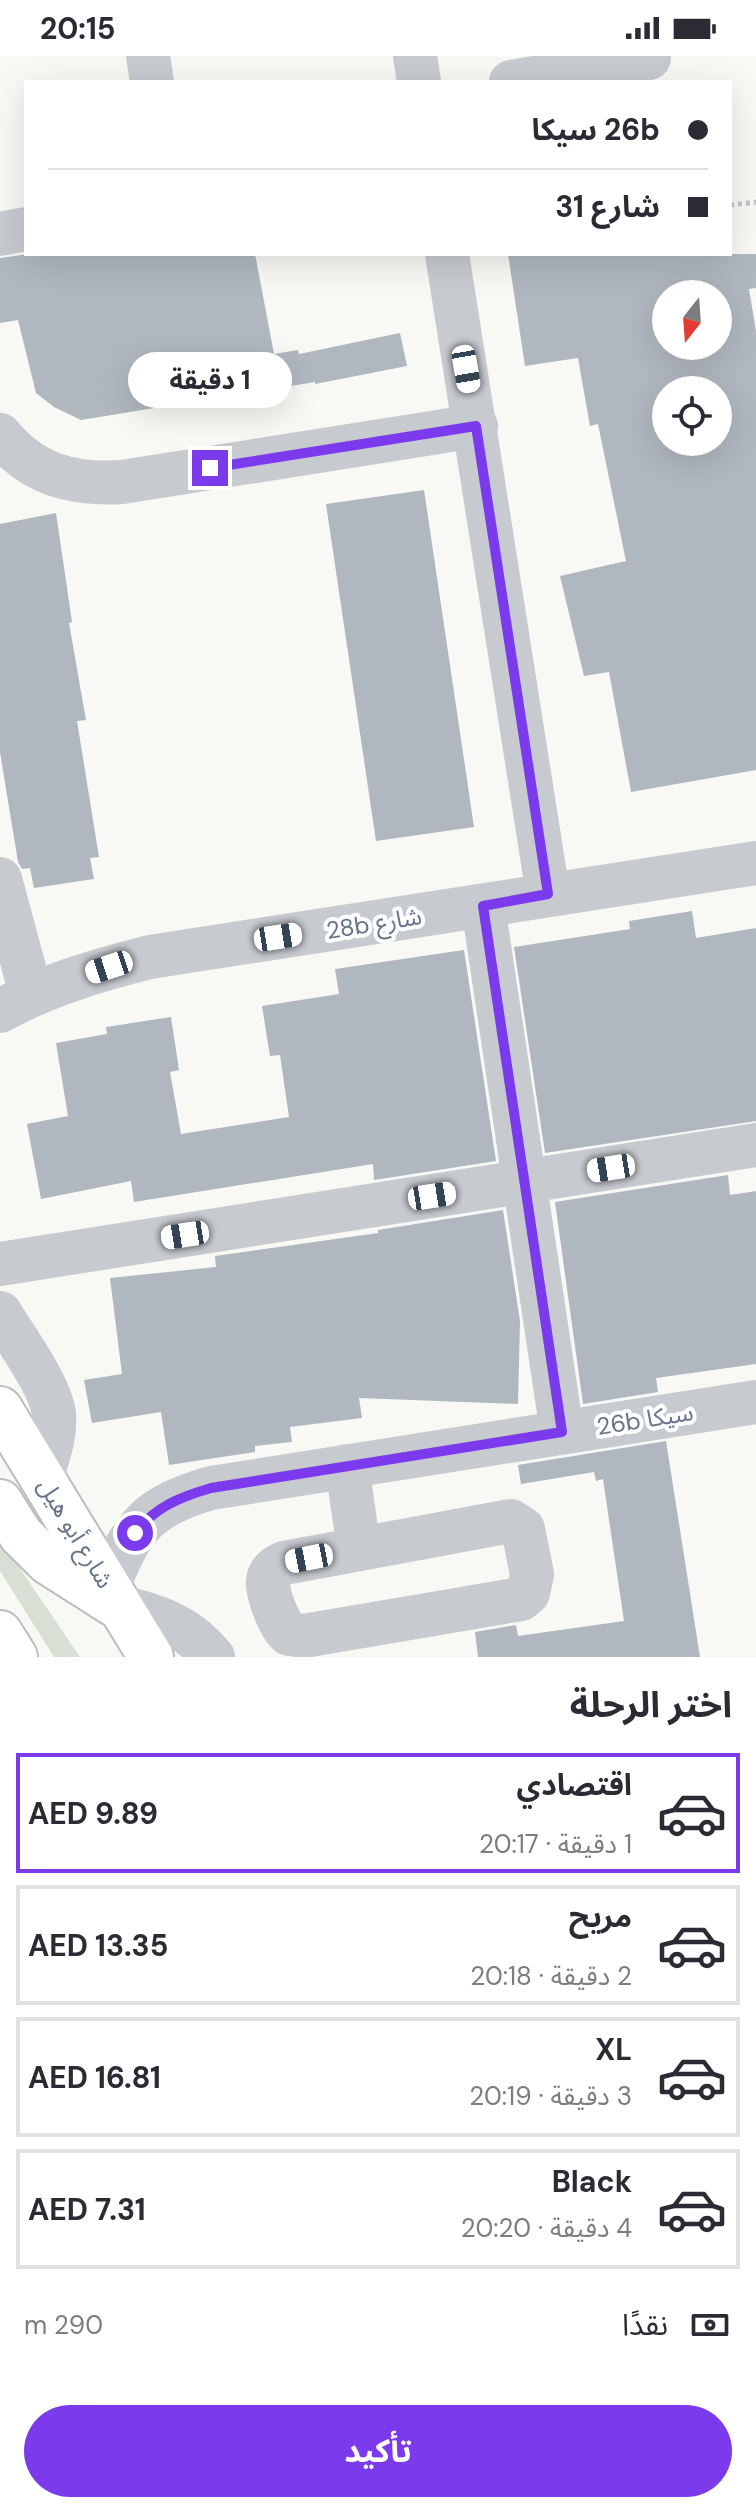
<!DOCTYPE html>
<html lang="ar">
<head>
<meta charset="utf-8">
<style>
  :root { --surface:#fff; --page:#f2f2f3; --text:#2b2b33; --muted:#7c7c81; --line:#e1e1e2; --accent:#7c3aed }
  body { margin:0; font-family:"DM Sans","Noto Sans Arabic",sans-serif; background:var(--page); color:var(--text); direction:rtl; height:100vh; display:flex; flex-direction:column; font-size:30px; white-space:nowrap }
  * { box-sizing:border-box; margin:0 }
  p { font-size:26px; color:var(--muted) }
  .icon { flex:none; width:44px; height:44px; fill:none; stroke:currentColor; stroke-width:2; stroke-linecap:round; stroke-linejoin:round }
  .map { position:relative; height:1601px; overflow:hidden; direction:ltr }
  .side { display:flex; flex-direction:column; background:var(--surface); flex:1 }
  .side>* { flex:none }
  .banner { position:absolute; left:24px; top:24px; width:708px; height:176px; border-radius:0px; box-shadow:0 8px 32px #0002; direction:rtl; display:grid; align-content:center; height:176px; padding:0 24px; background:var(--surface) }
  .needle { width:52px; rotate:197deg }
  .controls { position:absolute; left:652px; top:224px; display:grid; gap:16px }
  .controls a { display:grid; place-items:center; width:80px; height:80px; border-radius:50%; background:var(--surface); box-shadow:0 8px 32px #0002; font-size:40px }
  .end { position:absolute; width:36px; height:36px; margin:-18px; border:10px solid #7c3aed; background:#fff; box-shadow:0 0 0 4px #fff }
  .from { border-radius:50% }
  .bubble { position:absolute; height:56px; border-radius:28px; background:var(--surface); box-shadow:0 8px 32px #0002; font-size:26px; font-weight:700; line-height:56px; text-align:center; direction:rtl }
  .car { position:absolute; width:24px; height:48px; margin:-24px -12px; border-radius:10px; box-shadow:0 0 6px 2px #0007; background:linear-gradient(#fff 24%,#345 0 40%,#fff 0 76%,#345 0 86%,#fff 0) }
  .banner b { display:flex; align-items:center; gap:28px; height:76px; font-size:30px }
  .banner b+b { border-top:2px solid var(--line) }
  .banner i { width:20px; height:20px; background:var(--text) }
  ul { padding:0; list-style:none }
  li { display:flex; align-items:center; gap:24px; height:120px; margin:0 16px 12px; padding:0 8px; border:4px solid var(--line); border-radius:0px }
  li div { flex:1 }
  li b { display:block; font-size:30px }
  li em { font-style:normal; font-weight:700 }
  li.current { border-color:var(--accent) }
  li>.icon { width:72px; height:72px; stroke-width:1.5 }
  h2 { padding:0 24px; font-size:36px; line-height:96px }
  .pay { display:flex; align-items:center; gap:20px; height:88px; padding:0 24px; font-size:30px }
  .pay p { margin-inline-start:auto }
  .primary-button { display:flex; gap:16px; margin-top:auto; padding:16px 24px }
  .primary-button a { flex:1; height:92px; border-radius:48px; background:var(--accent); color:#fff; font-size:32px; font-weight:700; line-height:92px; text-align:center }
  .status { display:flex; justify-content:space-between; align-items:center; height:56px; padding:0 40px; background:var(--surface); direction:ltr }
  .status svg { height:22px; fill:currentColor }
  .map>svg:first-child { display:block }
  .green { fill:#d8e0d5 }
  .building { fill:#b0b7bf; fill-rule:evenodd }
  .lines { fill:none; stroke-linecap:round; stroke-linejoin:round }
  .major-casing { stroke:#babdc2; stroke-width:48 }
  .path { stroke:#c0c2c5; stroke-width:5; stroke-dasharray:4 4; stroke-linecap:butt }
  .minor { stroke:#c7cacf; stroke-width:44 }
  .major { stroke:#fff; stroke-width:44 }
  .route { stroke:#7c3aed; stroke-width:10 }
  .labels { text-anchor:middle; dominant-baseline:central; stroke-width:8; stroke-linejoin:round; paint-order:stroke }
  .street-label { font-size:24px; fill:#647489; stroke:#fff }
</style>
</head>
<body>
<div class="status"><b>20:15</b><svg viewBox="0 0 49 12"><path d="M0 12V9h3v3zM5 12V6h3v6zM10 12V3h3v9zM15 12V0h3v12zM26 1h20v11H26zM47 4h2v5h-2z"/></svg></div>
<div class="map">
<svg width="756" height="1601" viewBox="0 0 756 1601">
  <rect width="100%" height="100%" fill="#f8f8f4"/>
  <!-- green -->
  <path class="green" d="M0 1483 80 1601H54L0 1515Z"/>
  <!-- building -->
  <g class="building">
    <path d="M28 198H255L274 298 298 294 299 298 400 277 407 310 315 328V326L81 364 54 351 36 337 18 264 0 267V202Z"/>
    <path d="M508 198H756V232L749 233 756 275V714L631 736 609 616 584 620 560 520 626 505 598 368 590 370 578 302 525 310ZM666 238H718V290H666ZM666 334H718V386H666Z"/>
    <path d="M424 434 474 771 376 785 326 448Z"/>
    <path d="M56 457 72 566 69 567 86 664 77 665 99 801 90 802 94 823 34 832 30 812 22 813 18 806 0 696V468Z"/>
    <path d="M692 855 696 882 756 872V1065L545 1097 514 891 630 873 629 865Z"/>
    <path d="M464 894 496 1105 374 1124 373 1108 134 1146 131 1125 41 1143 27 1068 68 1060 56 987 107 978 106 971 171 961 179 1014 170 1016 181 1078 289 1061 280 999 270 1000 262 950 339 938 335 913Z"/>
    <path d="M728 1119 730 1139 756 1135V1308L656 1322 658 1336 583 1348 555 1146Z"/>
    <path d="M503 1154 520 1265 518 1348 359 1342 362 1362 290 1371 292 1386 255 1390V1396L169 1409 161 1356 92 1367 84 1324 122 1318 110 1222 216 1211 215 1200 378 1177V1174Z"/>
    <path d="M666 1385 700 1601H478L475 1576 516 1569 518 1580 624 1565 603 1423 596 1425 594 1416 521 1428 518 1409Z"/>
  </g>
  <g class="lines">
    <!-- major casing -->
    <g class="major-casing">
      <g id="major">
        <path d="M0 1353 151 1601"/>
        <path d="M0 1446 21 1479 48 1506 114 1548"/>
        <path d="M0 1577 15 1601"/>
      </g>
    </g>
    <!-- path -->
    <path class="path" d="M730 149 756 146"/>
    <!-- minor -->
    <g class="minor">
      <path d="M148 0 152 26"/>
      <path d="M415 0 419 26"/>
      <path d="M511 26 649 2"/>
      <path d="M0 178 26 173"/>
      <path d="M447 198 548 838"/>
      <path d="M0 379C33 419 72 429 122 426L476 370"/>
      <path d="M0 823 31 938"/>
      <path d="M483 850 562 1376"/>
      <path d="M0 955C47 929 98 914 150 901L756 807"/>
      <path d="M0 1208 756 1089"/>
      <path d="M0 1257C15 1281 51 1331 54 1358 56 1379 48 1400 42 1420"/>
      <path d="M347 1410 359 1493"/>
      <path d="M511 1465 523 1473 532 1518 528 1537 521 1543 304 1580 289 1578C279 1570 267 1537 268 1525 269 1515 277 1510 284 1507Z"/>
      <path d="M108 1531C132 1470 147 1451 211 1432L756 1346"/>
      <path d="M120 1551C158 1560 188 1570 213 1601"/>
    </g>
    <!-- major -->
    <use href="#major" class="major"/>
  </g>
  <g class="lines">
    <!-- route -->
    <path class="route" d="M135 1477C155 1451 180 1441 211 1432L562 1376 483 850 548 838 476 370 210 412"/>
  </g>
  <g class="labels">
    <!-- street labels -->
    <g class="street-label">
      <text transform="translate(374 867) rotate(-9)">28b شارع</text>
      <text transform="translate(645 1363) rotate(-9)">26b سيكا</text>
      <text transform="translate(76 1477) rotate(59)">شارع أبو هيل</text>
    </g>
  </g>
</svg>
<div class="controls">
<a><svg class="needle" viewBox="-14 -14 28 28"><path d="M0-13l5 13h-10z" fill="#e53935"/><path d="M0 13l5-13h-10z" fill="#7c7c81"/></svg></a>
<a><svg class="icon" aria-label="locate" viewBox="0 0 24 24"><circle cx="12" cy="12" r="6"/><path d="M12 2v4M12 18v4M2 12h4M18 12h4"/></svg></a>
</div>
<i class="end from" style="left:135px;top:1477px"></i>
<i class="end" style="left:210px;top:412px"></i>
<div class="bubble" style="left:128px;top:296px;width:164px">1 دقيقة</div>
<i class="car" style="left:466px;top:313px;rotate:170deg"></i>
<i class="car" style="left:278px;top:881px;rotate:81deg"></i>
<i class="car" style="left:109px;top:911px;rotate:252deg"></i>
<i class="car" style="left:611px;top:1112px;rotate:261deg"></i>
<i class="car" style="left:432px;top:1140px;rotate:81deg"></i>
<i class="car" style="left:185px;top:1179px;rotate:261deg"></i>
<i class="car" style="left:309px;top:1502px;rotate:259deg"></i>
<div class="banner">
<b><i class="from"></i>26b سيكا</b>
<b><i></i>شارع 31</b>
</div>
</div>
<section class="side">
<h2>اختر الرحلة</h2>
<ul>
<li class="current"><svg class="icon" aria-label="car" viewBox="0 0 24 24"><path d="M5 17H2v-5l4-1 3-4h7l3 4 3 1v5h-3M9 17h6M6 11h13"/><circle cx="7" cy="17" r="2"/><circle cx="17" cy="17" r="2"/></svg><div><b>اقتصادي</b><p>1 دقيقة · 20:17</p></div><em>AED 9.89</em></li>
<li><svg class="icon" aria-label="car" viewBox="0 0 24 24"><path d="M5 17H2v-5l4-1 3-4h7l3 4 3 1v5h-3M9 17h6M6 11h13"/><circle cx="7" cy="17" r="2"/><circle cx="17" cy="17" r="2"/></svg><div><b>مريح</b><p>2 دقيقة · 20:18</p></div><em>AED 13.35</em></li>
<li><svg class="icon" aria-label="car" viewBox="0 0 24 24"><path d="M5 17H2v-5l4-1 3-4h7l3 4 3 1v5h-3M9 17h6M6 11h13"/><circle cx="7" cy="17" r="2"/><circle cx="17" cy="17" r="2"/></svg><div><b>XL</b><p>3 دقيقة · 20:19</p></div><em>AED 16.81</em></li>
<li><svg class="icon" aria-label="car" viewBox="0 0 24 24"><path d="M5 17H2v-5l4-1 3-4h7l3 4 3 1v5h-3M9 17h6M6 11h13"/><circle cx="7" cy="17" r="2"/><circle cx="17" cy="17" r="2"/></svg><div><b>Black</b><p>4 دقيقة · 20:20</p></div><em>AED 7.31</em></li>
</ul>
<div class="pay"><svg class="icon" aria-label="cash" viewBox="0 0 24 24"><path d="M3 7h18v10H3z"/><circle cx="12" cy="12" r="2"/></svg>نقدًا<p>290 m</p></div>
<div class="primary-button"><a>تأكيد</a></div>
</section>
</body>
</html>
